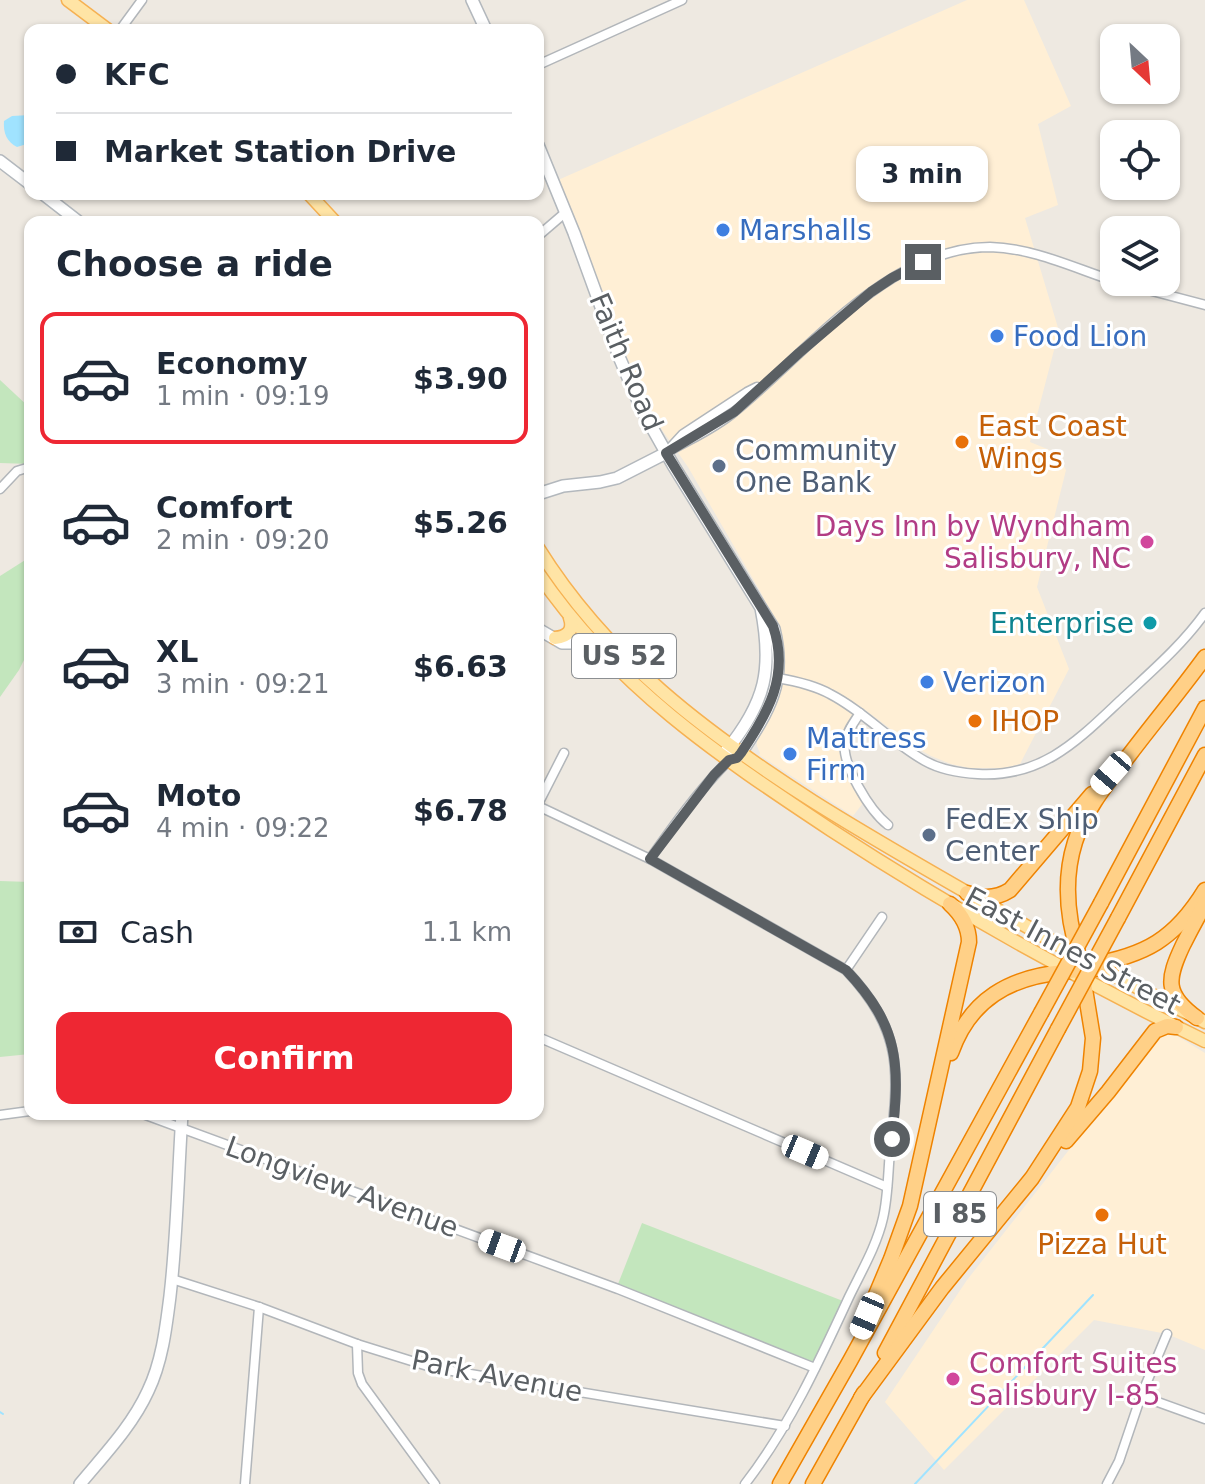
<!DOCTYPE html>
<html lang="en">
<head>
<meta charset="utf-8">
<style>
  :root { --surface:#fff; --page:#f2f2f3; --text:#1f2937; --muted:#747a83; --line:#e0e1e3; --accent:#ee2733 }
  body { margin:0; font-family:"DejaVu Sans",sans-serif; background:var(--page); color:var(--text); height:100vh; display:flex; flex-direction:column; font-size:30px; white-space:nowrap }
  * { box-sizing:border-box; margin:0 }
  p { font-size:26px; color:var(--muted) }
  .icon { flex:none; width:44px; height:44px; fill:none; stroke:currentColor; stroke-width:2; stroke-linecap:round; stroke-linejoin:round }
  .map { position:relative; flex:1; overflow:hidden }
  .drawer { position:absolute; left:24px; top:216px; width:520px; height:904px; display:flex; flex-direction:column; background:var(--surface); border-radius:16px; box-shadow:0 2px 6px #0004 }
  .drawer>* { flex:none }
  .top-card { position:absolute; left:24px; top:24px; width:520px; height:176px; border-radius:16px; box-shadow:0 2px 6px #0004; display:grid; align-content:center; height:176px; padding:0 32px; background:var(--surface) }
  .needle { width:52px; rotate:154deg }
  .fabs { position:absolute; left:1100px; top:24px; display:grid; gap:16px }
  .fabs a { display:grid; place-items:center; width:80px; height:80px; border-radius:16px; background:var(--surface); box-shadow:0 2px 6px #0004; font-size:40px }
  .end { position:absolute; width:36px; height:36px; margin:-18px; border:10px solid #5a5f63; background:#fff; box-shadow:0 0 0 4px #fff }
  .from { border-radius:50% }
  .bubble { position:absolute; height:56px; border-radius:16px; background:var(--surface); box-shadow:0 2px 6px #0004; font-size:26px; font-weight:800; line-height:56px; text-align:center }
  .car { position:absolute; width:24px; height:48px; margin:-24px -12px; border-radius:10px; box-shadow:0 0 6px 2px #0007; background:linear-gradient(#fff 24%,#345 0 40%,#fff 0 76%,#345 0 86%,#fff 0) }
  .top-card b { display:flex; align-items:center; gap:28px; height:76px; font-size:30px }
  .top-card b+b { border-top:2px solid var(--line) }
  .top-card i { width:20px; height:20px; background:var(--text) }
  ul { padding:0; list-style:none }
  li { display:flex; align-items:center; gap:24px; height:132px; margin:0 16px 12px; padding:0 16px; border:4px solid transparent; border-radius:16px }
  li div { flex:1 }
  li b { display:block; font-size:30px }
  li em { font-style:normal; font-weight:800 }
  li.active { border-color:var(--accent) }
  li>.icon { width:72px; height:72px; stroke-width:1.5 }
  h2 { padding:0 32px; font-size:36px; line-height:96px }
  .pay { display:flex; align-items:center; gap:20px; height:88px; padding:0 32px; font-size:30px }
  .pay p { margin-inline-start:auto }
  .action { display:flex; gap:16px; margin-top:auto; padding:16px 32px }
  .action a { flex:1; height:92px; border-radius:16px; background:var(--accent); color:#fff; font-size:32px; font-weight:800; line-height:92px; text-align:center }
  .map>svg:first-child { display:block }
  .commercial { fill:#ffefd5 }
  .green { fill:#c3e6bd }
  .water { fill:#a0e3ff }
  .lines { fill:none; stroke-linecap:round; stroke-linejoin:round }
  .stream { stroke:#a0e3ff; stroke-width:2 }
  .street-casing { stroke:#b2b6ba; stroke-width:11 }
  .secondary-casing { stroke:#b3b8bd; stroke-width:14 }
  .primary-casing { stroke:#f6b152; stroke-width:15 }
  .highway-casing { stroke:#ef8300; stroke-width:17 }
  .street { stroke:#fff; stroke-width:8 }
  .secondary { stroke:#fff; stroke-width:11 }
  .primary { stroke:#ffe4a5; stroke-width:12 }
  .highway { stroke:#ffd087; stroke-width:14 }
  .highway-bridge-casing { stroke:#ef8300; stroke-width:17; stroke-linecap:butt }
  .highway-bridge { stroke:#ffd087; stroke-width:14 }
  .route { stroke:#5a5f63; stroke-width:10 }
  .shop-dot { fill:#3f7fe0; stroke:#fff; stroke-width:3 }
  .food-dot { fill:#e8710a; stroke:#fff; stroke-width:3 }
  .service-dot { fill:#5c6f8a; stroke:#fff; stroke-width:3 }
  .hotel-dot { fill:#d1479c; stroke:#fff; stroke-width:3 }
  .culture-dot { fill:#0f9aa8; stroke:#fff; stroke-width:3 }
  .labels { text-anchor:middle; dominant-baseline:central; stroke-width:6; stroke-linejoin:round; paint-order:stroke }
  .shield { fill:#fff; stroke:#8c8f92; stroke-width:2 }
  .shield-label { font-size:26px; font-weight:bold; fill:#5a5f63 }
  .shop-label { font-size:28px; fill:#366cbe; stroke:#fff; text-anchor:start }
  .street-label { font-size:28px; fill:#5a5f63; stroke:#fff }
  .food-label { font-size:28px; fill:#c56008; stroke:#fff; text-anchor:start }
  .service-label { font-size:28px; fill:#4e5e75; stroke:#fff; text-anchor:start }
  .hotel-label { font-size:28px; fill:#b23c85; stroke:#fff; text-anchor:end }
  .culture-label { font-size:28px; fill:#0d838f; stroke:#fff; text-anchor:end }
</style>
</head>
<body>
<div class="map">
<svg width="1205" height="1484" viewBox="0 0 1205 1484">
  <rect width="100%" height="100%" fill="#eee9e1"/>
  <!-- commercial -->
  <g class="commercial">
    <path d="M967 0H1024L1071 106 1038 124 1058 205 1025 218 1059 331 1030 442 1057 453 1066 470 1037 587 1069 669 1020 764 1004 768H969L951 764 931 756 912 745 860 706 844 728 839 750 843 767 863 803 853 816 759 755 760 753 757 746V739L771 711 775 621 760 591 688 467 660 427 643 395 602 298 558 180Z"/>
    <path d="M1164 1034 1177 1036 1205 1053V1350L1167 1334 1094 1320 944 1470 885 1402 967 1280 1152 1044 1157 1037Z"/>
  </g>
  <!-- green -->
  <g class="green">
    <path d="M0 380 30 408V464L0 463Z"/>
    <path d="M30 557V648L19 670 0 697V576Z"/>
    <path d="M0 881 30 882V1054L0 1057Z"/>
    <path d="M642 1223 843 1301 813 1363 618 1284Z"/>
  </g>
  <!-- water -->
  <path class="water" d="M30 115V143L17 147C7 142 3 133 4 121L12 116Z"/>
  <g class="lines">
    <!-- stream -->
    <g class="stream">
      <path d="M0 1412 3 1414"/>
      <path d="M915 1484 1093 1295"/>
    </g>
    <!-- street casing -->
    <g class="street-casing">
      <g id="street">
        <path d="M120 30 142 0"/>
        <path d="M538 65 682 0"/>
        <path d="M538 236 566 212"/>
        <path d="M1118 282 1205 305"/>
        <path d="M671 447 683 434 747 392 757 387"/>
        <path d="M666 453C688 440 714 429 734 412 807 353 888 247 990 247 1033 248 1074 268 1114 281"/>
        <path d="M0 489 17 471 30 467"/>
        <path d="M777 678C795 681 814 685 830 694 865 712 891 742 925 761 941 770 960 773 978 774 1044 778 1080 738 1124 697 1153 670 1182 645 1205 613"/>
        <path d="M860 713C854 722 847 731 845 742 841 764 870 811 888 825"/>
        <path d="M538 804 564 753"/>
        <path d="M538 806 650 859 846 970C904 1032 899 1072 890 1151 888 1173 888 1197 883 1218 877 1245 861 1272 849 1297 819 1362 789 1427 745 1484"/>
        <path d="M650 859C674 825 699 790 729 760"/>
        <path d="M846 970 882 917"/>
        <path d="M538 1037 887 1187"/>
        <path d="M143 1114 618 1289 815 1368"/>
        <path d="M0 1115 30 1111"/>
        <path d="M172 1279 259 1307 357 1344 434 1368 785 1426"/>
        <path d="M357 1344 358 1373 362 1384 435 1484"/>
        <path d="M1141 1396 1205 1419"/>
        <path d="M245 1484 259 1307"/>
        <path d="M1107 1484 1119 1461 1141 1396 1167 1334"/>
      </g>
    </g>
    <!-- secondary casing -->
    <g class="secondary-casing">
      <g id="secondary">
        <path d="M472 0 486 30"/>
        <path d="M538 145 574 233 620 359 641 408 673 465 774 629C787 682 769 711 741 753L737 758 729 760 726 751C766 702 773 669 761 608"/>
        <path d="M0 161 30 184"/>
        <path d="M43 194 79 222"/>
        <path d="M538 494 563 486 600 482 617 478 666 453"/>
        <path d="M538 629 562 643H587L597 647"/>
        <path d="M80 1484C104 1455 132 1426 148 1391 162 1362 166 1328 170 1296 177 1236 178 1175 182 1114"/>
      </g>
    </g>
    <!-- primary casing -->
    <g class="primary-casing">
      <g id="primary">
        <path d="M68 0 108 30"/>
        <path d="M309 194 335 222"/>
        <path d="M538 548C607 659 706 733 814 802 900 856 990 905 1078 956"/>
        <path d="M538 573C616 687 718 755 831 830 951 908 1076 978 1205 1041"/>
        <path d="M555 638C568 637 574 630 570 618"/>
        <path d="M1094 965 1205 1022"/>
      </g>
    </g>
    <!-- highway casing -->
    <g class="highway-casing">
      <g id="highway">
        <path d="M967 893C982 899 996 899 1010 890L1092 794"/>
        <path d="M1101 903 1205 708"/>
        <path d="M1118 918 1205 755"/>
        <path d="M1079 956C1067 918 1063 880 1075 842 1085 809 1110 780 1130 754 1155 721 1181 690 1205 657"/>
        <path d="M1089 965C1145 956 1175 939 1205 890"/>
        <path d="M1197 1018C1164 994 1167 979 1183 945 1190 931 1197 918 1205 904"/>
        <path d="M951 1053C970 999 1010 977 1064 972 1077 970 1089 968 1102 969"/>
        <path d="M1066 1141 1108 1092 1155 1031 1167 1026 1176 1027"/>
        <path d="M870 1309 891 1259 910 1206 969 942C969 927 961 914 950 904"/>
        <path d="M885 1353 1058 1029"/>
        <path d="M861 1398 942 1288 1032 1178 1078 1107 1090 1071 1093 1038 1084 983 1077 962 1070 952"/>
        <path d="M780 1484 850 1361 1041 1013"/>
        <path d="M813 1484 864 1393"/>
      </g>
    </g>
    <!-- street -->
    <use href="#street" class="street"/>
    <!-- secondary -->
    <use href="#secondary" class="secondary"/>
    <!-- primary -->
    <use href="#primary" class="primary"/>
    <!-- highway -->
    <use href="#highway" class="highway"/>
    <!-- highway-bridge casing -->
    <g class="highway-bridge-casing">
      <g id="highway-bridge">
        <path d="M1041 1013 1101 903"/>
        <path d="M1058 1029 1118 918"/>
      </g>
    </g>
    <!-- highway-bridge -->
    <use href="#highway-bridge" class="highway-bridge"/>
  </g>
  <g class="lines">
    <!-- route -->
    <path class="route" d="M892 1139C900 1064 900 1027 846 970L650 859 714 775 729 760 737 758 741 753C768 713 790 676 773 626L666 453 734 412 799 353 871 292 892 278 923 262"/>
  </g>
  <!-- markers -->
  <g class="shop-dot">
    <circle cx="723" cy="230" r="8"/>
    <circle cx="997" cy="336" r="8"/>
    <circle cx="927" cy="682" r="8"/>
    <circle cx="790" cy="754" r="8"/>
  </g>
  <g class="food-dot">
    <circle cx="962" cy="442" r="8"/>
    <circle cx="975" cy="721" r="8"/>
    <circle cx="1102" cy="1215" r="8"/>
  </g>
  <g class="service-dot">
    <circle cx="719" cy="466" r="8"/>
    <circle cx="929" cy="835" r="8"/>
  </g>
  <g class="hotel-dot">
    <circle cx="1147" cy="542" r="8"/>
    <circle cx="953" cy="1379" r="8"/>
  </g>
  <circle class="culture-dot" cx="1150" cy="623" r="8"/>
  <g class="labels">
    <!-- shield labels -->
    <g class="shield">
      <rect x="572" y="634" width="104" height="44" rx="6"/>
      <rect x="924" y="1192" width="72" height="44" rx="6"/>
    </g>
    <g class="shield-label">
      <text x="624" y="656">US 52</text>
      <text x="960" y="1214">I 85</text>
    </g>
    <!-- shop labels -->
    <g class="shop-label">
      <text x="739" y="230">Marshalls</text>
      <text x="1013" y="336">Food Lion</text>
      <text x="943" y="682">Verizon</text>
      <text x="806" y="738">Mattress<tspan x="806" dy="32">Firm</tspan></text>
    </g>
    <!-- street labels -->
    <g class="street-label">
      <text transform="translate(626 362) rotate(67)">Faith Road</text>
      <text transform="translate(1073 951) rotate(28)">East Innes Street</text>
      <text transform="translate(342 1187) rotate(20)">Longview Avenue</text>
      <text transform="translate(497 1376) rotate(11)">Park Avenue</text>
    </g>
    <!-- food labels -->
    <g class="food-label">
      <text x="978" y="426">East Coast<tspan x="978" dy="32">Wings</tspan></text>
      <text x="991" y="721">IHOP</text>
      <text x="1102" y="1244" text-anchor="middle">Pizza Hut</text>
    </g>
    <!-- service labels -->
    <g class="service-label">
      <text x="735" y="450">Community<tspan x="735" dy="32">One Bank</tspan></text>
      <text x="945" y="819">FedEx Ship<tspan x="945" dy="32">Center</tspan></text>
    </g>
    <!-- hotel labels -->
    <g class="hotel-label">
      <text x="1131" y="526">Days Inn by Wyndham<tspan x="1131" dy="32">Salisbury, NC</tspan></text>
      <text x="969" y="1363" text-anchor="start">Comfort Suites<tspan x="969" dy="32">Salisbury I-85</tspan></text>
    </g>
    <!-- culture labels -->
    <g class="culture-label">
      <text x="1134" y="623">Enterprise</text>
    </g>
  </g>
</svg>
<div class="fabs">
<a><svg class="needle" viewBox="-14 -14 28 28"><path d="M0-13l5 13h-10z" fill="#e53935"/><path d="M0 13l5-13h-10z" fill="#747a83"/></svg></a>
<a><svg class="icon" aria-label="locate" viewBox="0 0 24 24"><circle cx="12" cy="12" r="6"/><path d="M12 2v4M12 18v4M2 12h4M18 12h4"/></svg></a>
<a><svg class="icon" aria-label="layers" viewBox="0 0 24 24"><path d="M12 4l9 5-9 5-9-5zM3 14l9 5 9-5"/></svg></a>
</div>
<i class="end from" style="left:892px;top:1139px"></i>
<i class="end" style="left:923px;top:262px"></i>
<div class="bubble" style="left:856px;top:146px;width:132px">3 min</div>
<i class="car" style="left:1111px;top:773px;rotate:221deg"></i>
<i class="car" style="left:805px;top:1152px;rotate:113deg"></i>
<i class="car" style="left:502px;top:1246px;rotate:290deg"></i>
<i class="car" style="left:867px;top:1316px;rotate:203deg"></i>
<div class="top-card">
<b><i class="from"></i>KFC</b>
<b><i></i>Market Station Drive</b>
</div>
<section class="drawer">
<h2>Choose a ride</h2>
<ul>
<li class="active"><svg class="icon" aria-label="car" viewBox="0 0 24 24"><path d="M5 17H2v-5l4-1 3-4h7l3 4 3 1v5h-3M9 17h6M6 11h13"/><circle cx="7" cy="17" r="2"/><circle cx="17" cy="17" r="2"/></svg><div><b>Economy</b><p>1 min · 09:19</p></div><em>$3.90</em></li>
<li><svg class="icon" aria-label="car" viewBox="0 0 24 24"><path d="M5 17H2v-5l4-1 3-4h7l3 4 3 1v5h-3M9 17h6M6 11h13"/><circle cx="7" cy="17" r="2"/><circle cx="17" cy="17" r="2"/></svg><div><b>Comfort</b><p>2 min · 09:20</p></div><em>$5.26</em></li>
<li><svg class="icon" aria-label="car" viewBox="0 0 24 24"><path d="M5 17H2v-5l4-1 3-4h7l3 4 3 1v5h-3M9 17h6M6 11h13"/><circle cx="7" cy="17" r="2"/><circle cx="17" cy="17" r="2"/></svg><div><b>XL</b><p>3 min · 09:21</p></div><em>$6.63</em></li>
<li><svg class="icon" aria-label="car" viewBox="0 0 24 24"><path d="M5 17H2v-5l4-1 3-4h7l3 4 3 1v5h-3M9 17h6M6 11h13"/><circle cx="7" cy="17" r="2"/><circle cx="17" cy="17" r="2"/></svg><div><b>Moto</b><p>4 min · 09:22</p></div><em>$6.78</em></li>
</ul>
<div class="pay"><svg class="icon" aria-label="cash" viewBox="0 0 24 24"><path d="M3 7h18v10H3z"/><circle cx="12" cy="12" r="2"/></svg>Cash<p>1.1 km</p></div>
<div class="action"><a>Confirm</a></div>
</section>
</div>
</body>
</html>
